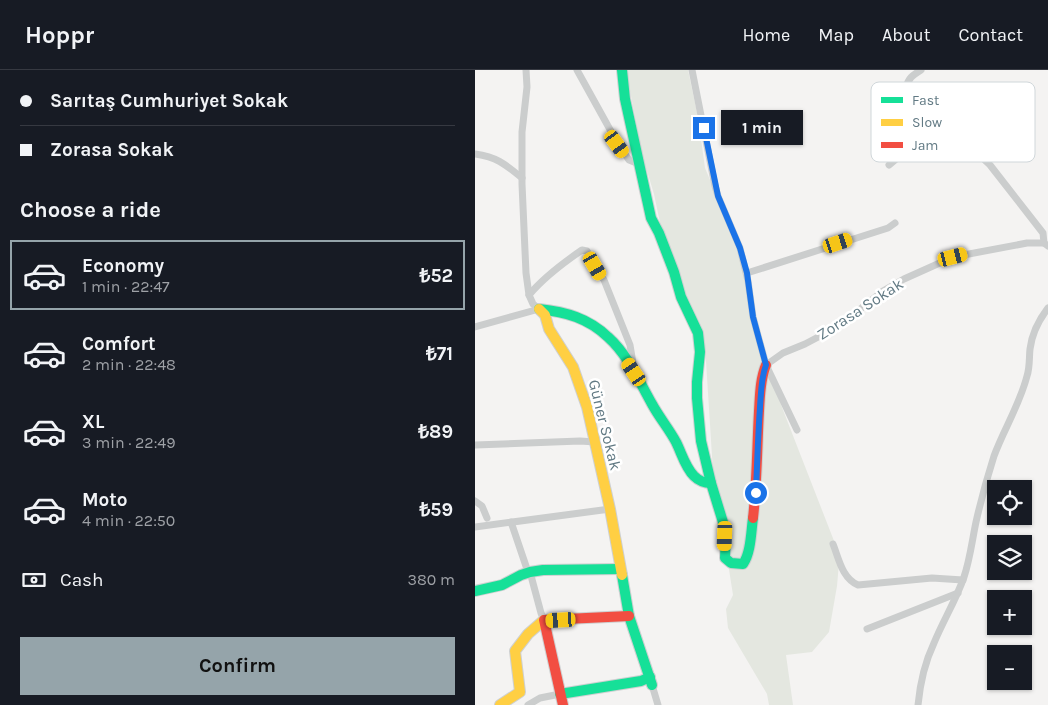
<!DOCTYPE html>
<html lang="en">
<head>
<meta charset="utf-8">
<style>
  :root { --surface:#171b24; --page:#20242c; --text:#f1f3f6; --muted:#9ea1a6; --line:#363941; --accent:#95a4aa }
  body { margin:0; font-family:Karla,sans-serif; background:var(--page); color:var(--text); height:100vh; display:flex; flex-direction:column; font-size:19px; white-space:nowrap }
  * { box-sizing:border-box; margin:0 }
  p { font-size:16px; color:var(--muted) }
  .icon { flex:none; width:28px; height:28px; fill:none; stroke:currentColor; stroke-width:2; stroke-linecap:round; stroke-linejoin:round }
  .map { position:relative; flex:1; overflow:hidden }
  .details { display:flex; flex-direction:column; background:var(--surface); width:475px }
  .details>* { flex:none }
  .banner { display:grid; align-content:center; height:110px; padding:0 20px; background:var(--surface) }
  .controls { position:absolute; left:512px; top:410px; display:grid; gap:10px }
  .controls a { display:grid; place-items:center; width:45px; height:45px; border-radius:0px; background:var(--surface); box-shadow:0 1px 4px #0004; font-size:25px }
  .end { position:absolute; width:22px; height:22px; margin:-11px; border:6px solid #1a73e8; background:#fff; box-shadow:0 0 0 2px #fff }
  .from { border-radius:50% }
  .bubble { position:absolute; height:35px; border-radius:0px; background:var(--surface); box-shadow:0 1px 4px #0004; font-size:16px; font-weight:700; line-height:35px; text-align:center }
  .car { position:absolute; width:15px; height:30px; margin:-15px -8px; border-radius:6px; box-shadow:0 0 4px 1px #0007; background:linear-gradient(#f5c518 24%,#345 0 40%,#f5c518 0 76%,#345 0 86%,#f5c518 0) }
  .banner b { display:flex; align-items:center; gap:18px; height:48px; font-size:19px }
  .banner b+b { border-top:1px solid var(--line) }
  .banner i { width:12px; height:12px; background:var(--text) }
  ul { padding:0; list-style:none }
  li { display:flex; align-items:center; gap:15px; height:70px; margin:0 10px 8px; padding:0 10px; border:2px solid transparent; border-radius:0px }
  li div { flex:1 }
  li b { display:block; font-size:19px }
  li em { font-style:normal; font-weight:700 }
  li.selected { border-color:var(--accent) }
  li>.icon { width:45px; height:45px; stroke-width:1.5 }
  h2 { padding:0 20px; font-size:22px; line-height:60px }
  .pay { display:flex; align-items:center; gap:12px; height:55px; padding:0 20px; font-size:19px }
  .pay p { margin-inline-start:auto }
  .primary-button { display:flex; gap:10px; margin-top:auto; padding:10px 20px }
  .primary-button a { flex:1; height:58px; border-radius:0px; background:var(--accent); color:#111; font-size:20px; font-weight:700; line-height:58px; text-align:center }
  header { display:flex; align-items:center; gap:30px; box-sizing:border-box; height:70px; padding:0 25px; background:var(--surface); border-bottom:1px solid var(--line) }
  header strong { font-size:24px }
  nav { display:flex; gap:28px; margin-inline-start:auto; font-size:18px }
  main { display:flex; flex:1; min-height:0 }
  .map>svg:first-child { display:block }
  .green { fill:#e4e7e0 }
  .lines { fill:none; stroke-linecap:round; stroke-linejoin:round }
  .fast-casing { stroke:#ced0d1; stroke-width:12 }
  .slow-casing { stroke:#ced0d1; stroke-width:12 }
  .jam-casing { stroke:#ced0d1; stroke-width:12 }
  .street { stroke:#cbcdcd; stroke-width:7 }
  .fast { stroke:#16e098; stroke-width:10 }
  .slow { stroke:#ffcf43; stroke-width:10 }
  .jam { stroke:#f24e42; stroke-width:10 }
  .route { stroke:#1a73e8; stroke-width:6 }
  .labels { text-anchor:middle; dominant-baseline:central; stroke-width:5; stroke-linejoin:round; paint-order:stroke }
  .street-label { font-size:16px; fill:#627a84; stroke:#fff }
  .key { fill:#fff; stroke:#d0d7da; stroke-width:1 }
  .key-label { font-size:14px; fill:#627a84 }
</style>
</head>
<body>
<header>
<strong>Hoppr</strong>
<nav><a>Home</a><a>Map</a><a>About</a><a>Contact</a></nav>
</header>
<main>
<section class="details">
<div class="banner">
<b><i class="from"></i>Sarıtaş Cumhuriyet Sokak</b>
<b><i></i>Zorasa Sokak</b>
</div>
<h2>Choose a ride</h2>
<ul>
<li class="selected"><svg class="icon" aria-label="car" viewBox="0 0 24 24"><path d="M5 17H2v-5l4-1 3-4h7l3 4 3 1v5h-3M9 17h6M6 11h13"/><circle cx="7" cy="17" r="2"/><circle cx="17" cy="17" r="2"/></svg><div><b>Economy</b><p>1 min · 22:47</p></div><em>₺52</em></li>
<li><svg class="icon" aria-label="car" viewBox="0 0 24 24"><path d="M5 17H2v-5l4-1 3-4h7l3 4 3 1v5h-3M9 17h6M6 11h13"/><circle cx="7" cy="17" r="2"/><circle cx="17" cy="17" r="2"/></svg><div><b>Comfort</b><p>2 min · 22:48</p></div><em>₺71</em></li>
<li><svg class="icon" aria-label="car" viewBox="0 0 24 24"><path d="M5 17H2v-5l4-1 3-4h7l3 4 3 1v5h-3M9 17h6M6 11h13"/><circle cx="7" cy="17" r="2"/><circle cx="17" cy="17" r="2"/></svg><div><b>XL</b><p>3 min · 22:49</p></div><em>₺89</em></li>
<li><svg class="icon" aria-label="car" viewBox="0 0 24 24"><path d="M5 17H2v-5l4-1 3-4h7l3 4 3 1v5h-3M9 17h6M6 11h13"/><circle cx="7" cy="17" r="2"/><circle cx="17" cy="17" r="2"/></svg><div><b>Moto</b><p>4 min · 22:50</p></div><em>₺59</em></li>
</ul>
<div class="pay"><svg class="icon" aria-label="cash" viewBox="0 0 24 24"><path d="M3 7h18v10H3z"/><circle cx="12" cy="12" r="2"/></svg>Cash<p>380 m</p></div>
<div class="primary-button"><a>Confirm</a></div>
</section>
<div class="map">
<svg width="573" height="635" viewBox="0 0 573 635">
  <rect width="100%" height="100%" fill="#f4f3f2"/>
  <!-- green -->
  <path class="green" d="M151 0H213L223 47 230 98 270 193 286 276 308 340 361 476 364 493 362 516 354 562 337 582 311 585 318 635H294L292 624 253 558 251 539 258 525 245 442 239 418 230 275 224 252 205 221 192 186 179 124 168 88Z"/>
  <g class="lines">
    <!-- fast casing -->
    <g class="fast-casing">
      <g id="fast">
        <path d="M147 0 150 29 176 148 184 163 199 202 206 227 223 263 225 282 222 312V328L226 371 236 413 251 462 250 488 256 493 268 494C276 483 276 462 278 448"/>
        <path d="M64 239C91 242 113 248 133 267 153 285 164 311 177 334 184 347 194 359 201 372 207 384 210 397 219 406 224 411 229 413 236 413"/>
        <path d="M147 505 154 546 177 615"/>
        <path d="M0 521 27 515 46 505 55 502 68 500 145 499"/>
        <path d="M85 624 166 611 175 607"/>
      </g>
    </g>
    <!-- slow casing -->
    <g class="slow-casing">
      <g id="slow">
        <path d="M64 239 70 245 74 259 98 297 112 337 135 439 147 505"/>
        <path d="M25 635 45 622 40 581 53 564 69 550"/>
      </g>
    </g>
    <!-- jam casing -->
    <g class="jam-casing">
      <g id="jam">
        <path d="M278 448C282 413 282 377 284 341 285 326 285 309 291 295"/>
        <path d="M88 635 69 550 154 546"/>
      </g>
    </g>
    <!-- street -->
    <g class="street">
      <path d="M51 0 52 17 47 62V114L51 203 54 225 58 234 64 239"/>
      <path d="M102 0 143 74 154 90 164 94"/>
      <path d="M217 0 240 116 243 126 265 178 273 211 278 247 291 295 322 360"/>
      <path d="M446 0C438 5 433 8 431 18L435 23 467 50 515 95 568 163 569 173"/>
      <path d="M0 84C22 87 30 94 47 108"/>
      <path d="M414 95 467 50"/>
      <path d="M272 203 413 158 420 153"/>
      <path d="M54 225C69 207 88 193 107 180L112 181 129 210 155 275 159 299"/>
      <path d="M0 257 64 239"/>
      <path d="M291 295 308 283 330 274 364 256 408 221 429 209 478 187 552 173H569L573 176"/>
      <path d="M0 375 105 371 120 372"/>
      <path d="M0 431 7 436 12 448"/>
      <path d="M36 452 53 502"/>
      <path d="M0 457 135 439"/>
      <path d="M358 474C364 489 367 508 383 515L457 508 488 510"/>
      <path d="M55 502 66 543 69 550"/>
      <path d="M392 559 483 523"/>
      <path d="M177 615 183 635"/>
      <path d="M53 635 65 628 85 624"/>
      <path d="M443 635C445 614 450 592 459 573 468 551 481 530 489 507 495 489 497 471 501 452 506 430 512 408 519 386 529 359 545 334 552 306 555 297 554 288 555 279 557 263 563 251 573 238"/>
    </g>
    <!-- fast -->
    <use href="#fast" class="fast"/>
    <!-- slow -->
    <use href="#slow" class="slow"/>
    <!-- jam -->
    <use href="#jam" class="jam"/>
  </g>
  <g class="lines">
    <!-- route -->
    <path class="route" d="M229 58 243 126 265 178 272 203 278 247 291 295C286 308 286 323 285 337 283 366 282 394 281 423"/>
  </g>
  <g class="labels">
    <!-- street labels -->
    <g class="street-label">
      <text transform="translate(385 239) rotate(-33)">Zorasa Sokak</text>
      <text transform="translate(130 355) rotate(76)">Güner Sokak</text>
    </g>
  </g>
  <!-- legend -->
  <rect x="396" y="12" width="164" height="80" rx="8" class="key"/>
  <rect x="406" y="27" width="22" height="6" fill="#16e098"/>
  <rect x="406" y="49" width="22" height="7" fill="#ffcf43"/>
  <rect x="406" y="72" width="22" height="6" fill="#f24e42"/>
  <g class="key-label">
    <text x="437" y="35">Fast</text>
    <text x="437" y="57">Slow</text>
    <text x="437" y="80">Jam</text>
  </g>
</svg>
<div class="controls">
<a><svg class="icon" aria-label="locate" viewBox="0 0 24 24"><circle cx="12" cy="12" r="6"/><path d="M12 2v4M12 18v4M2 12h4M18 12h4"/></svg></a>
<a><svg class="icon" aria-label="layers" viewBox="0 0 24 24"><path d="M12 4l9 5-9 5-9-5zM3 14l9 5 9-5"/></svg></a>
<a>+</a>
<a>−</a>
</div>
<i class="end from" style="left:281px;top:423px"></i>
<i class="end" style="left:229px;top:58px"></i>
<div class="bubble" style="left:246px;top:40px;width:82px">1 min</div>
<i class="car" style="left:142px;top:74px;rotate:144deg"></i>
<i class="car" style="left:363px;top:173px;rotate:72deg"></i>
<i class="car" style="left:478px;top:187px;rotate:76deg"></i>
<i class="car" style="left:120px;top:196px;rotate:150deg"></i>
<i class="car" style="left:159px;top:302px;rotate:326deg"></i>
<i class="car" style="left:250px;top:466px;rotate:182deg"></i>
<i class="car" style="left:86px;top:550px;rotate:267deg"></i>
</div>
</main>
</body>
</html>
